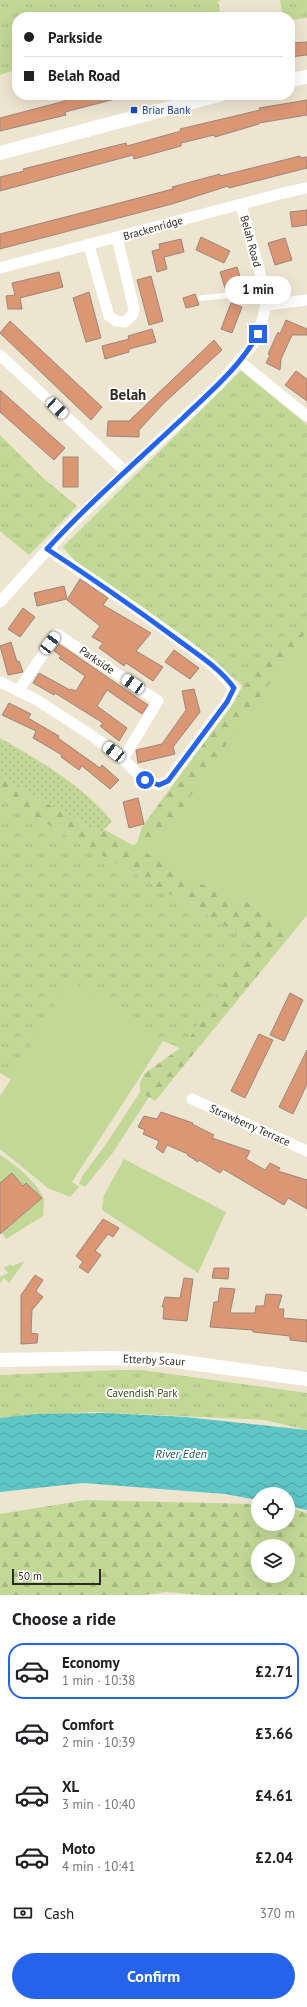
<!DOCTYPE html>
<html lang="en">
<head>
<meta charset="utf-8">
<style>
  :root { --surface:#fff; --page:#f6f6f6; --text:#202124; --muted:#757577; --line:#e0e0e0; --accent:#2563eb }
  body { margin:0; font-family:"PT Sans",sans-serif; background:var(--page); color:var(--text); height:100vh; display:flex; flex-direction:column; font-size:15px; white-space:nowrap }
  * { box-sizing:border-box; margin:0 }
  p { font-size:13px; color:var(--muted) }
  .icon { flex:none; width:22px; height:22px; fill:none; stroke:currentColor; stroke-width:2; stroke-linecap:round; stroke-linejoin:round }
  .map { position:relative; height:1595px; overflow:hidden }
  .panel { display:flex; flex-direction:column; background:var(--surface); flex:1 }
  .panel>* { flex:none }
  .banner { position:absolute; left:12px; top:12px; width:283px; height:88px; border-radius:16px; box-shadow:0 4px 16px #0002; display:grid; align-content:center; height:88px; padding:0 12px; background:var(--surface) }
  .buttons { position:absolute; left:251px; top:1487px; display:grid; gap:8px }
  .buttons a { display:grid; place-items:center; width:44px; height:44px; border-radius:50%; background:var(--surface); box-shadow:0 4px 16px #0002; font-size:20px }
  .scale { position:absolute; left:12px; bottom:10px; width:89px; box-sizing:border-box; padding-left:4px; border:2px solid #2e2a23; border-top:0; font-size:11px; line-height:14px; white-space:nowrap; color:#2e2a23; -webkit-text-stroke:3px #fff; paint-order:stroke }
  .end { position:absolute; width:18px; height:18px; margin:-9px; border:5px solid #2563eb; background:#fff; box-shadow:0 0 0 2px #fff }
  .from { border-radius:50% }
  .bubble { position:absolute; height:28px; border-radius:14px; background:var(--surface); box-shadow:0 4px 16px #0002; font-size:13px; font-weight:800; line-height:28px; text-align:center }
  .car { position:absolute; width:12px; height:24px; margin:-12px -6px; border-radius:5px; box-shadow:0 0 3px 1px #0007; background:linear-gradient(#fff 24%,#345 0 40%,#fff 0 76%,#345 0 86%,#fff 0) }
  .banner b { display:flex; align-items:center; gap:14px; height:38px; font-size:15px }
  .banner b+b { border-top:1px solid var(--line) }
  .banner i { width:10px; height:10px; background:var(--text) }
  ul { padding:0; list-style:none }
  li { display:flex; align-items:center; gap:12px; height:56px; margin:0 8px 6px; padding:0 4px; border:2px solid transparent; border-radius:16px }
  li div { flex:1 }
  li b { display:block; font-size:15px }
  li em { font-style:normal; font-weight:800 }
  li.selected { border-color:var(--accent) }
  li>.icon { width:36px; height:36px; stroke-width:1.5 }
  h2 { padding:0 12px; font-size:18px; line-height:48px }
  .pay { display:flex; align-items:center; gap:10px; height:44px; padding:0 12px; font-size:15px }
  .pay p { margin-inline-start:auto }
  .cta { display:flex; gap:8px; margin-top:auto; padding:8px 12px }
  .cta a { flex:1; height:46px; border-radius:24px; background:var(--accent); color:#fff; font-size:16px; font-weight:800; line-height:46px; text-align:center }
  .map>svg:first-child { display:block }
  .grass { fill:#c2d896 }
  .forest { fill:url(#forest-firs); fill-rule:evenodd }
  .park { fill:url(#park-tufts) }
  .garden { fill:url(#garden-dots) }
  .water { fill:url(#water-waves) }
  .building { fill:#db9674; stroke:#9b877d }
  .lines { fill:none; stroke-linecap:round; stroke-linejoin:round }
  .service { stroke:#fff; stroke-width:5.5 }
  .minor { stroke:#fff; stroke-width:11 }
  .tertiary { stroke:#fff; stroke-width:14 }
  .route { stroke:#2563eb; stroke-width:5 }
  .transit-dot { fill:#1a4fb4; stroke:#fff; stroke-width:1.5 }
  .labels { text-anchor:middle; dominant-baseline:central; stroke-width:4; stroke-linejoin:round; paint-order:stroke }
  .transit-label { font-size:11px; fill:#164399; stroke:#fff; text-anchor:start }
  .street-label { font-size:11px; fill:#2e2a23; stroke:#fff }
  .park-label { font-size:11px; fill:#3c4a18; stroke:#fff }
  .water-label { font-size:12px; font-style:italic; fill:#235151; stroke:#fff }
  .district-label { font-size:15px; font-weight:bold; fill:#2e2a23; stroke:#fff }
</style>
</head>
<body>
<div class="map">
<svg width="307" height="1595" viewBox="0 0 307 1595">
  <defs>
    <pattern id="forest-firs" width="22" height="20" patternUnits="userSpaceOnUse"><rect width="22" height="20" fill="#c2d896"/><path d="M5 1l3.5 6h-7zM16 11l3.5 6h-7z" fill="#a7ba81"/></pattern>
    <pattern id="park-tufts" width="24" height="20" patternUnits="userSpaceOnUse"><rect width="24" height="20" fill="#c2d896"/><path d="M3 7l-1-3M5 7V3M7 7l1-3M15 17l-1-3M17 17v-4M19 17l1-3" fill="none" stroke="#a7ba81"/></pattern>
    <pattern id="garden-dots" width="8" height="8" patternUnits="userSpaceOnUse"><rect width="8" height="8" fill="#c2d896"/><path d="M2 2h.1M6 6h.1" fill="none" stroke="#a7ba81" stroke-width="1.8" stroke-linecap="round"/></pattern>
    <pattern id="water-waves" width="16" height="10" patternUnits="userSpaceOnUse"><rect width="16" height="10" fill="#5fc6c6"/><path d="M0 5q4-4 8 0t8 0" fill="none" stroke="#4fa1a0"/></pattern>
  </defs>
  <rect width="100%" height="100%" fill="#ede5d0"/>
  <!-- grass -->
  <g class="grass">
    <path d="M241 371 307 425V915L285 942 282 920 249 903 208 888 133 846 138 841 142 827 229 709 244 686 63 547Z"/>
    <path d="M0 797 251 941 182 1049 163 1041 72 1182 79 1187 70 1197 48 1188 0 1149V1096L11 1079 0 1073Z"/>
    <path d="M140 1092 149 1097 114 1151 85 1187 79 1184 83 1175 106 1144Z"/>
    <path d="M0 1155C16 1165 37 1182 44 1199L43 1216 6 1239 2 1233 42 1198 26 1183 23 1186 0 1183Z"/>
    <path d="M124 1159 226 1212 198 1273 102 1210 104 1195Z"/>
    <path d="M22 1262H24L9 1283 4 1278 0 1283V1277L8 1273 4 1268 10 1264 12 1266Z"/>
  </g>
  <!-- forest -->
  <g class="forest">
    <path d="M307 562V630L165 832 154 844 138 841 142 827 233 704Z"/>
    <path d="M0 777 101 833 105 830 209 888 249 903 283 920 285 942 155 1101 140 1092V1082L145 1073 179 1049 183 1048 251 941 0 797Z"/>
    <path d="M86 1500 258 1504V1524H288V1508L307 1513V1595H200L167 1592 145 1595H0V1514ZM258 1546H288V1576H258Z"/>
  </g>
  <!-- park -->
  <g class="park">
    <path d="M0 0H222L218 1 221 17H17V69L0 75Z"/>
    <path d="M280 0H307V18L290 20V17H283Z"/>
    <path d="M241 371 307 425V615L244 686 175 633 75 561 63 547Z"/>
    <path d="M0 435 42 477 77 506 29 555 0 531Z"/>
    <path d="M0 797 251 941 183 1048 163 1041 70 980 11 1079 0 1073Z"/>
    <path d="M117 1370H142L307 1393V1430L265 1420 91 1412 0 1419V1375Z"/>
  </g>
  <!-- garden -->
  <path class="garden" d="M0 738C40 761 82 785 112 821L101 833 0 777Z"/>
  <!-- water -->
  <path class="water" d="M107 1413 185 1417 307 1430V1510L288 1506V1494H258V1500L225 1494 83 1483 0 1492V1418L37 1414Z"/>
  <!-- building -->
  <g class="building">
    <path d="M307 42V55L290 57V43Z"/>
    <path d="M75 95H118L119 98 65 112 66 115 0 131V118L65 101 64 98Z"/>
    <path d="M307 100V115L259 123V124L215 137 214 135 181 143V146L134 159 133 155 0 191V177L24 171 23 169 126 143 127 146 181 131 180 129 260 110 259 108Z"/>
    <path d="M300 156V158L307 157V168L229 188 228 186 172 204 0 249V234L173 189 172 187 220 174V176Z"/>
    <path d="M307 210V225L292 227 290 212Z"/>
    <path d="M201 237 230 251 224 263 196 250Z"/>
    <path d="M285 238 292 260 275 265 268 243Z"/>
    <path d="M181 239 184 252 164 257 167 269 157 272 152 251 160 249 159 244Z"/>
    <path d="M237 267 244 289 226 291 220 272Z"/>
    <path d="M59 272 63 287 20 298 22 309H8L6 296 15 295 12 283Z"/>
    <path d="M151 276 163 321 149 325 137 280Z"/>
    <path d="M89 292 101 338 86 342 73 298Z"/>
    <path d="M195 294 199 305 186 308 183 298Z"/>
    <path d="M231 303 242 307 232 333 221 329Z"/>
    <path d="M286 320 307 329V335H292L281 359 280 370 266 363 270 355 268 354 278 332 280 334Z"/>
    <path d="M10 321 102 407 91 420 0 333Z"/>
    <path d="M152 329 156 342 129 349V352L105 359 102 346 129 339 128 336Z"/>
    <path d="M214 340 222 350 164 403 139 430V437L107 436 108 421H129Z"/>
    <path d="M296 371 307 379V401L285 385Z"/>
    <path d="M0 390 65 448 54 460 0 412Z"/>
    <rect x="63" y="457" width="15" height="30"/>
    <path d="M80 579 108 598 103 605 151 633 136 651 163 667 153 681 126 663 124 666 99 648 103 643 92 637 100 626 67 600Z"/>
    <path d="M64 586 67 599 37 606 34 593Z"/>
    <path d="M23 608 35 617 20 637 8 629Z"/>
    <path d="M11 642 17 662 19 661 23 672 8 675 0 646Z"/>
    <path d="M59 644 148 705 142 714 107 690 97 706 127 728 119 741 100 726 103 723 55 693 54 695 33 683 39 673 70 690 71 689 76 691 85 676 59 658 61 656 54 651Z"/>
    <path d="M174 650 199 668 190 679 165 662Z"/>
    <path d="M194 689 200 712 173 747 175 754 138 763 136 750 162 744 186 710 182 691Z"/>
    <path d="M9 703 31 714 28 718 59 736 58 738 100 768 102 765 119 780 110 789 82 766 79 770 61 757 62 755 33 738 36 731 2 715Z"/>
    <path d="M138 798 144 824 129 828 123 802Z"/>
    <path d="M290 993 303 1000 284 1041 270 1035Z"/>
    <path d="M259 1034 273 1040 245 1098 231 1091Z"/>
    <path d="M307 1050V1084L293 1114 279 1107Z"/>
    <path d="M161 1112 193 1123 192 1124 214 1135 212 1138 250 1151 246 1159 265 1170 270 1163 280 1168 278 1171 307 1180V1209L288 1198 284 1205 223 1169 220 1173 199 1160 198 1162 187 1155 188 1154 167 1145 163 1153 156 1148 159 1141 143 1134 145 1130 138 1127 144 1116 157 1119Z"/>
    <path d="M12 1173 23 1186 26 1183 42 1198 0 1234V1183Z"/>
    <path d="M103 1219 119 1228 113 1237 108 1234 95 1251 101 1255 88 1273 79 1267 83 1262 76 1256Z"/>
    <path d="M214 1268H229L228 1279 212 1278Z"/>
    <path d="M35 1275 43 1280 36 1291 43 1297 32 1310 31 1333 38 1334 37 1343 21 1344V1295Z"/>
    <path d="M184 1278 193 1279 187 1321 163 1319 164 1307H162L165 1297 180 1298Z"/>
    <path d="M220 1288 235 1289 230 1313H255L256 1306H264L266 1294 282 1295 278 1309H284L283 1318 307 1320V1342L290 1340V1336L253 1332V1330L210 1327 214 1302H218Z"/>
  </g>
  <g class="lines">
    <!-- service -->
    <path class="service" d="M201 298 264 292"/>
    <!-- minor -->
    <g class="minor">
      <path d="M89 246 109 316 116 321 125 322 133 314 134 309 117 238"/>
      <path d="M0 268 283 193 307 188"/>
      <path d="M266 305 307 300"/>
      <path d="M0 355 126 472"/>
      <path d="M240 362 307 416"/>
      <path d="M0 602 69 526 218 385 251 347 262 321 266 305 259 269 241 205"/>
      <path d="M0 682 37 700 94 737 123 759 145 781 159 785 168 781 227 702 234 689C219 668 196 653 176 638 134 607 91 578 47 549"/>
      <path d="M18 691 57 634 158 701 123 759"/>
      <path d="M192 1099 307 1151"/>
    </g>
    <!-- tertiary -->
    <g class="tertiary">
      <path d="M290 80 307 77"/>
      <path d="M0 153 219 95"/>
      <path d="M0 1360 108 1358 168 1360 307 1379"/>
    </g>
  </g>
  <g class="lines">
    <!-- route -->
    <path class="route" d="M145 780 159 785 168 781 227 702 234 688C219 667 194 652 174 637 132 606 90 577 47 549 89 503 137 461 183 418 210 392 240 367 258 334"/>
  </g>
  <!-- markers -->
  <rect class="transit-dot" x="130" y="106" width="8" height="8" rx="2"/>
  <g class="labels">
    <!-- transit labels -->
    <g class="transit-label">
      <text x="142" y="110">Briar Bank</text>
    </g>
    <!-- street labels -->
    <g class="street-label">
      <text transform="translate(153 228) rotate(-16)">Brackenridge</text>
      <text transform="translate(251 241) rotate(75)">Belah Road</text>
      <text transform="translate(97 660) rotate(34)">Parkside</text>
      <text transform="translate(250 1125) rotate(24)">Strawberry Terrace</text>
      <text transform="translate(154 1360) rotate(3)">Etterby Scaur</text>
    </g>
    <!-- park labels -->
    <g class="park-label">
      <text x="142" y="1393">Cavendish Park</text>
    </g>
    <!-- water labels -->
    <g class="water-label">
      <text x="181" y="1453">River Eden</text>
    </g>
    <!-- district labels -->
    <g class="district-label">
      <text x="128" y="394">Belah</text>
    </g>
  </g>
</svg>
<div class="buttons">
<a><svg class="icon" aria-label="locate" viewBox="0 0 24 24"><circle cx="12" cy="12" r="6"/><path d="M12 2v4M12 18v4M2 12h4M18 12h4"/></svg></a>
<a><svg class="icon" aria-label="layers" viewBox="0 0 24 24"><path d="M12 4l9 5-9 5-9-5zM3 14l9 5 9-5"/></svg></a>
</div>
<div class="scale">50 m</div>
<i class="end from" style="left:145px;top:780px"></i>
<i class="end" style="left:258px;top:334px"></i>
<div class="bubble" style="left:225px;top:276px;width:66px">1 min</div>
<i class="car" style="left:57px;top:408px;rotate:133deg"></i>
<i class="car" style="left:50px;top:643px;rotate:37deg"></i>
<i class="car" style="left:133px;top:684px;rotate:304deg"></i>
<i class="car" style="left:114px;top:752px;rotate:308deg"></i>
<div class="banner">
<b><i class="from"></i>Parkside</b>
<b><i></i>Belah Road</b>
</div>
</div>
<section class="panel">
<h2>Choose a ride</h2>
<ul>
<li class="selected"><svg class="icon" aria-label="car" viewBox="0 0 24 24"><path d="M5 17H2v-5l4-1 3-4h7l3 4 3 1v5h-3M9 17h6M6 11h13"/><circle cx="7" cy="17" r="2"/><circle cx="17" cy="17" r="2"/></svg><div><b>Economy</b><p>1 min · 10:38</p></div><em>£2.71</em></li>
<li><svg class="icon" aria-label="car" viewBox="0 0 24 24"><path d="M5 17H2v-5l4-1 3-4h7l3 4 3 1v5h-3M9 17h6M6 11h13"/><circle cx="7" cy="17" r="2"/><circle cx="17" cy="17" r="2"/></svg><div><b>Comfort</b><p>2 min · 10:39</p></div><em>£3.66</em></li>
<li><svg class="icon" aria-label="car" viewBox="0 0 24 24"><path d="M5 17H2v-5l4-1 3-4h7l3 4 3 1v5h-3M9 17h6M6 11h13"/><circle cx="7" cy="17" r="2"/><circle cx="17" cy="17" r="2"/></svg><div><b>XL</b><p>3 min · 10:40</p></div><em>£4.61</em></li>
<li><svg class="icon" aria-label="car" viewBox="0 0 24 24"><path d="M5 17H2v-5l4-1 3-4h7l3 4 3 1v5h-3M9 17h6M6 11h13"/><circle cx="7" cy="17" r="2"/><circle cx="17" cy="17" r="2"/></svg><div><b>Moto</b><p>4 min · 10:41</p></div><em>£2.04</em></li>
</ul>
<div class="pay"><svg class="icon" aria-label="cash" viewBox="0 0 24 24"><path d="M3 7h18v10H3z"/><circle cx="12" cy="12" r="2"/></svg>Cash<p>370 m</p></div>
<div class="cta"><a>Confirm</a></div>
</section>
</body>
</html>
